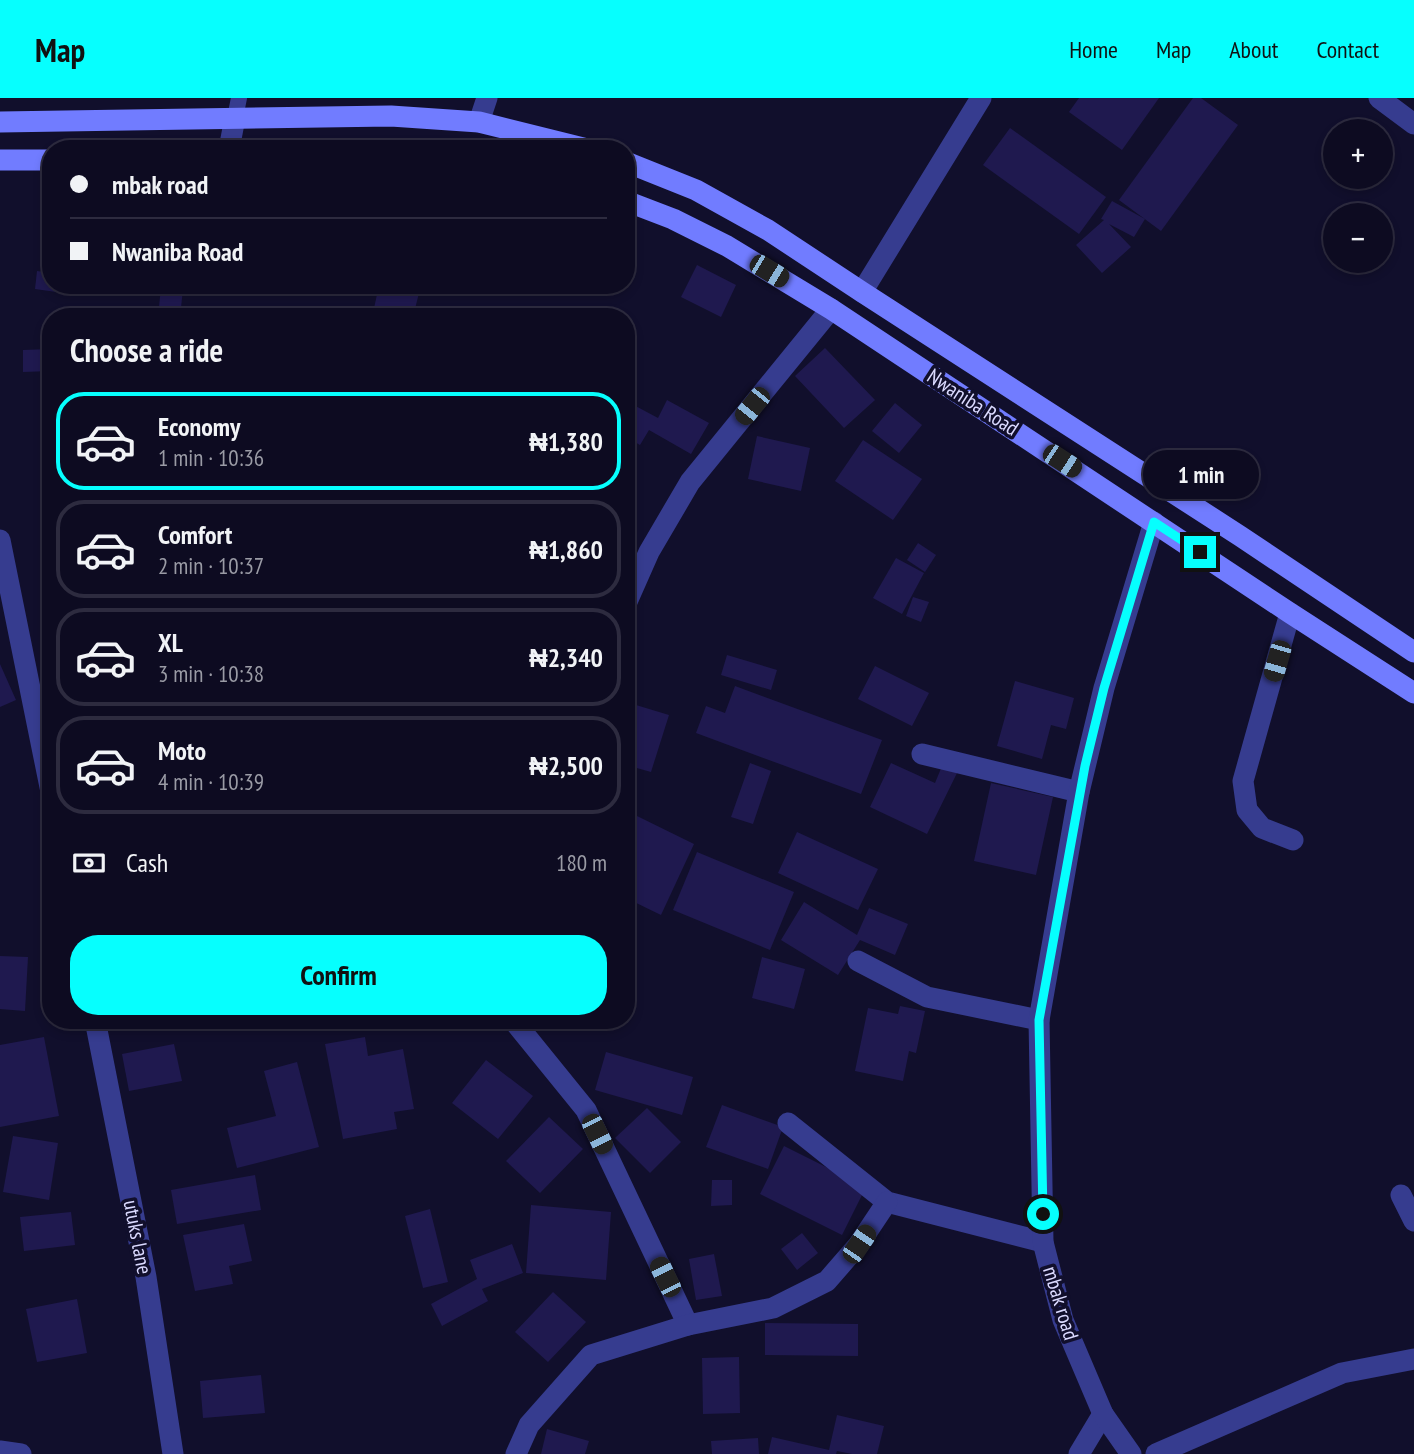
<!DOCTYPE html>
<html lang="en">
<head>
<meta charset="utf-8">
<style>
  :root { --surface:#0d0b21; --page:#1b192e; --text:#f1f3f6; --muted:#9a9ba5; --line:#2d2b3f; --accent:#06fffe }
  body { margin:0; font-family:"PT Sans Narrow",sans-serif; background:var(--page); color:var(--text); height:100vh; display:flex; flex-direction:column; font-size:26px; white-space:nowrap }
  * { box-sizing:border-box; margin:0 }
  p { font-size:23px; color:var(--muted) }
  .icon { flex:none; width:38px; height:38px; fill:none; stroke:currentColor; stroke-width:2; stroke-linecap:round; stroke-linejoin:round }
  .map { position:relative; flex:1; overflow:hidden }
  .panel { position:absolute; left:42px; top:210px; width:593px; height:721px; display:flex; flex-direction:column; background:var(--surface); border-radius:28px; box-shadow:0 4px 10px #0003,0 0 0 2px var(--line) }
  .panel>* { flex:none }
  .guide { position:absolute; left:42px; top:42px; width:593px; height:154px; border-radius:28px; box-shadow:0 4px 10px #0003,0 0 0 2px var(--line); display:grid; align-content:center; height:154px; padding:0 28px; background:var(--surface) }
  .fabs { position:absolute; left:1323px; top:21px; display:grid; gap:14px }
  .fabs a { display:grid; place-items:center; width:70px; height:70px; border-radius:50%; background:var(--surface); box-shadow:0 4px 10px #0003,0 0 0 2px var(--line); font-size:35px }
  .end { position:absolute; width:32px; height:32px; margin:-16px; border:9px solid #06fffe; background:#111; box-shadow:0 0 0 4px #111 }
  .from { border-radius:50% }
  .bubble { position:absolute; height:49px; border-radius:24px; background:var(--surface); box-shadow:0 4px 10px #0003,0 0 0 2px var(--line); font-size:23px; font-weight:800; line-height:49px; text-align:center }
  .car { position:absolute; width:21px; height:42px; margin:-21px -10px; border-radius:9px; box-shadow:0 0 5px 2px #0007; background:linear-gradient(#222 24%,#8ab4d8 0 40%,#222 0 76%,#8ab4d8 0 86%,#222 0) }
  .guide b { display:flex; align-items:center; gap:24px; height:66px; font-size:26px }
  .guide b+b { border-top:2px solid var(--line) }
  .guide i { width:18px; height:18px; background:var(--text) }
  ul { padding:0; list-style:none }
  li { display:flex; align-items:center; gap:21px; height:98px; margin:0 14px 10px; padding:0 14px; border:4px solid var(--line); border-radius:28px }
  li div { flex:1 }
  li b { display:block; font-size:26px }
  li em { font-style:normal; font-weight:800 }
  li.active { border-color:var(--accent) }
  li>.icon { width:63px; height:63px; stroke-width:1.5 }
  h2 { padding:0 28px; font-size:32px; line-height:84px }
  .pay { display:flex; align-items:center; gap:18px; height:77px; padding:0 28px; font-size:26px }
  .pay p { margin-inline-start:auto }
  .primary-button { display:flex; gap:14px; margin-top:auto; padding:14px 28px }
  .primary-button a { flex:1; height:80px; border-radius:28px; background:var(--accent); color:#111; font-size:28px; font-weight:800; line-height:80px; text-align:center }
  header { display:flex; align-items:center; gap:42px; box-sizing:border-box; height:98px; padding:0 35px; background:var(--accent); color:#111 }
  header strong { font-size:33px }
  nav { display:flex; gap:38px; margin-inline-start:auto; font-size:24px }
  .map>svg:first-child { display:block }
  .building { fill:#1f194f }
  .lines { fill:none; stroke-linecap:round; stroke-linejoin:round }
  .lane { stroke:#363c8f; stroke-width:16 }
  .street { stroke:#363c8f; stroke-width:21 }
  .secondary { stroke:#717cff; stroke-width:21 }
  .route { stroke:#06fffe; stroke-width:9 }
  .labels { text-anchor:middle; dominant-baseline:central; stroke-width:7; stroke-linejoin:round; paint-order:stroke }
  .street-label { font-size:21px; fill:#dbdaff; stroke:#110f2c }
</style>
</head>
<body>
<header>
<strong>Map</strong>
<nav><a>Home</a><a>Map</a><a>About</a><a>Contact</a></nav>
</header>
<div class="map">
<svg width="1414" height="1356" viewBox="0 0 1414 1356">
  <rect width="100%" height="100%" fill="#110f2c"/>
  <!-- building -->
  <g class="building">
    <path d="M1079 0H1159L1122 52 1069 14Z"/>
    <path d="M1193 0H1201L1238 27 1161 133 1119 102Z"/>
    <path d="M1010 30 1106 99 1079 136 983 67Z"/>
    <path d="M1112 103 1145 121 1134 139 1109 126 1131 149 1102 175 1076 147 1104 122 1101 121Z"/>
    <path d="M697 167 736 187 721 219 681 199Z"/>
    <path d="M37 173 51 175V187H56V194L35 191Z"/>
    <path d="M379 187H405L420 191 413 219H389L373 215Z"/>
    <path d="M161 189 183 191 180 219H158Z"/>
    <path d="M825 250 875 302 844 330 795 278Z"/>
    <path d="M51 251V273L23 274V252Z"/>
    <path d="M667 302 709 325 691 356 649 332 640 347 626 339V306L628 304 658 320Z"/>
    <path d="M895 305 922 327 899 355 872 333Z"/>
    <path d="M757 338 810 350 801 393 748 381Z"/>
    <path d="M863 342 922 381 893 422 835 383Z"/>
    <path d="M918 445 936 457 925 474 907 462Z"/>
    <path d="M896 460 924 475 902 516 873 500Z"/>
    <path d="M913 499 929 504 921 524 906 518Z"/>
    <path d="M727 557 777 572 771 592 721 577Z"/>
    <path d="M0 566 16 602 0 609Z"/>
    <path d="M875 568 929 595 912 628 858 601Z"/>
    <path d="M1015 583 1074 600 1066 631 1051 627 1042 661 997 648Z"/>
    <path d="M735 588 882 642 861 696 696 635 706 608 725 615Z"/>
    <path d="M626 604 669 617 651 674 626 667Z"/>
    <path d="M750 665 771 673 753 726 731 719Z"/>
    <path d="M891 665 935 685 942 668 957 675 927 736 870 709Z"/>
    <path d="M991 685 1053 699 1036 777 974 763Z"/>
    <path d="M637 718 694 746 661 817 626 800V739Z"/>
    <path d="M797 734 878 771 858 812 778 775Z"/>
    <path d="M697 754 794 794 770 852 673 812Z"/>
    <path d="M804 804 857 837 869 810 908 826 895 857 860 842 838 877 781 842Z"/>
    <path d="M0 858 28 859 25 913 0 911Z"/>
    <path d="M762 859 805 871 794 911 752 900Z"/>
    <path d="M900 908 925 913 916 955 909 953 903 983 855 973 868 910 898 916Z"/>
    <path d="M126 922H205V924L126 930Z"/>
    <path d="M44 939 59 1018 0 1029V947Z"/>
    <path d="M365 939 368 958 403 951 414 1011 394 1014 397 1031 343 1041 325 946Z"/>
    <path d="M174 946 182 983 129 993 122 956Z"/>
    <path d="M606 954 693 979 682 1017 595 992Z"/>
    <path d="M486 962 533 998 498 1041 452 1005Z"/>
    <path d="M297 964 319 1049 237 1070 227 1030 276 1018 264 973Z"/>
    <path d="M722 1007 783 1029 768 1071 706 1049Z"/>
    <path d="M647 1010 681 1044 650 1075 615 1040Z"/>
    <path d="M549 1019 583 1051 540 1095 506 1063Z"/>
    <path d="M13 1038 58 1045 49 1102 3 1094Z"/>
    <path d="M784 1048 866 1089 842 1137 760 1096Z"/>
    <path d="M255 1077 261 1112 177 1126 171 1092Z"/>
    <path d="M712 1082H732V1107L711 1108Z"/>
    <path d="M531 1107 611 1114 606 1182 526 1175Z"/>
    <path d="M430 1111 448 1184 423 1190 405 1118Z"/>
    <path d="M71 1114 75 1147 24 1153 20 1119Z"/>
    <path d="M244 1126 252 1163 229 1168 233 1186 195 1193 183 1137Z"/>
    <path d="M802 1135 818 1155 797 1172 781 1151Z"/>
    <path d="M512 1146 523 1175 482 1191 488 1203 442 1228 431 1206 477 1181 470 1162Z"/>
    <path d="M714 1156 722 1198 696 1202 689 1161Z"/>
    <path d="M553 1194 586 1224 548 1264 515 1234Z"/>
    <path d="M77 1201 87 1255 37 1264 26 1211Z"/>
    <path d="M765 1225 858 1226V1258L765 1257Z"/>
    <path d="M739 1259 740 1315 703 1316 702 1260Z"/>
    <path d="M261 1277 265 1315 203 1320 200 1283Z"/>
    <path d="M837 1317 884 1328 877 1356H852L837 1353 836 1356H768L772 1339 829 1352Z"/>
    <path d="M547 1331 589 1343 585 1356H541Z"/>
    <path d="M758 1340 759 1356H712L711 1343Z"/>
  </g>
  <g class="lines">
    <!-- lane -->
    <path class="lane" d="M235 20 239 0"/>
    <!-- street -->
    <g class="street">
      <path d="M1379 0 1414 26"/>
      <path d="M479 24 487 0"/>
      <path d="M229 51 235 20"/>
      <path d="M862 194 981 0"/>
      <path d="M0 442 51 694"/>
      <path d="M626 506 649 454 690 384 831 211"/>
      <path d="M1290 515 1243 683 1247 712 1262 730 1293 742"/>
      <path d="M922 656 1079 694"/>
      <path d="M858 863 927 899 1039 922"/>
      <path d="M95 922 146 1179 173 1356"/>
      <path d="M513 922 586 1012 688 1227"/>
      <path d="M788 1025 887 1104 1043 1144"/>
      <path d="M1401 1097 1414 1123"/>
      <path d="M0 1353 21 1356"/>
      <path d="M516 1356 529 1327 591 1257 688 1227 773 1210 827 1183 859 1146 887 1104"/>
      <path d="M1079 1356 1103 1316"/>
      <path d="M1131 1356 1103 1316 1063 1222 1043 1144 1039 922 1079 694 1104 590 1154 424"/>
      <path d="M1156 1356 1342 1275 1414 1261"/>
    </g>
    <!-- secondary -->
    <g class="secondary">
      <path d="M0 24 391 18 479 24 587 51"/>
      <path d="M0 62H51"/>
      <path d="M626 64 696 92 768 132 862 194 1240 438 1414 554"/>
      <path d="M626 103 673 121 727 148 831 211 1290 515 1414 595"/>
    </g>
  </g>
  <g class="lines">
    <!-- route -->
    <path class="route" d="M1043 1116 1039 922 1085 668 1104 590 1154 424 1200 454"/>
  </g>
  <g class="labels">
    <!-- street labels -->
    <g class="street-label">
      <text transform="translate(973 304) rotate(33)">Nwaniba Road</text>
      <text transform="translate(138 1139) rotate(79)">utuks lane</text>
      <text transform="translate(1061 1205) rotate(73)">mbak road</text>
    </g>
  </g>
</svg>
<div class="fabs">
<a>+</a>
<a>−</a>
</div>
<i class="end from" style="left:1043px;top:1116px"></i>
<i class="end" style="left:1200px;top:454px"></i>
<div class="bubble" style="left:1143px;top:352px;width:116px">1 min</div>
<i class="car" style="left:769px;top:173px;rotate:121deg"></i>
<i class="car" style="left:752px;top:308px;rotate:219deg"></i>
<i class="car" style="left:1062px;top:363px;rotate:123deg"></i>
<i class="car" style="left:1277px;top:563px;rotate:196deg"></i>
<i class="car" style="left:597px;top:1036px;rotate:154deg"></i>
<i class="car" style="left:859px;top:1146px;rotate:34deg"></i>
<i class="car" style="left:665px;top:1179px;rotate:334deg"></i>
<div class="guide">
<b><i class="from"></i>mbak road</b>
<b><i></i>Nwaniba Road</b>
</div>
<section class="panel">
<h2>Choose a ride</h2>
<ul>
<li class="active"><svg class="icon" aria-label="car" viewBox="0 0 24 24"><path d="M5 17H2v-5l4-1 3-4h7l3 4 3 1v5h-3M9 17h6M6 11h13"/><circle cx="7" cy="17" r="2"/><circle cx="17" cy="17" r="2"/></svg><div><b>Economy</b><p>1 min · 10:36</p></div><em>₦1,380</em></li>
<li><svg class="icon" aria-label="car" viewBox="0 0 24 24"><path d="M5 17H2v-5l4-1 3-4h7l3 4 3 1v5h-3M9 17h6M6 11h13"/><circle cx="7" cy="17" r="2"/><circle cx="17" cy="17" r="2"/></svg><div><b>Comfort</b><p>2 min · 10:37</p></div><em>₦1,860</em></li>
<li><svg class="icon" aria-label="car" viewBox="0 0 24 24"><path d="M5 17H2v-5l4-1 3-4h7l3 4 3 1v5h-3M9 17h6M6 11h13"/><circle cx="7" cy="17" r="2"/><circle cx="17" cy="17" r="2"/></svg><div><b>XL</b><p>3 min · 10:38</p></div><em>₦2,340</em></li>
<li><svg class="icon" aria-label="car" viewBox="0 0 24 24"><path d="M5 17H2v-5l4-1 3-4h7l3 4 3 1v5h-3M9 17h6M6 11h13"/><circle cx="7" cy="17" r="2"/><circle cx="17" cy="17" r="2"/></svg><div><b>Moto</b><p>4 min · 10:39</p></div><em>₦2,500</em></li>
</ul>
<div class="pay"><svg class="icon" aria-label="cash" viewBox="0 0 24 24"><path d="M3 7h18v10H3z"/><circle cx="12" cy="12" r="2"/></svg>Cash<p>180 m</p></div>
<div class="primary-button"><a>Confirm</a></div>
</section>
</div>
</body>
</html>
